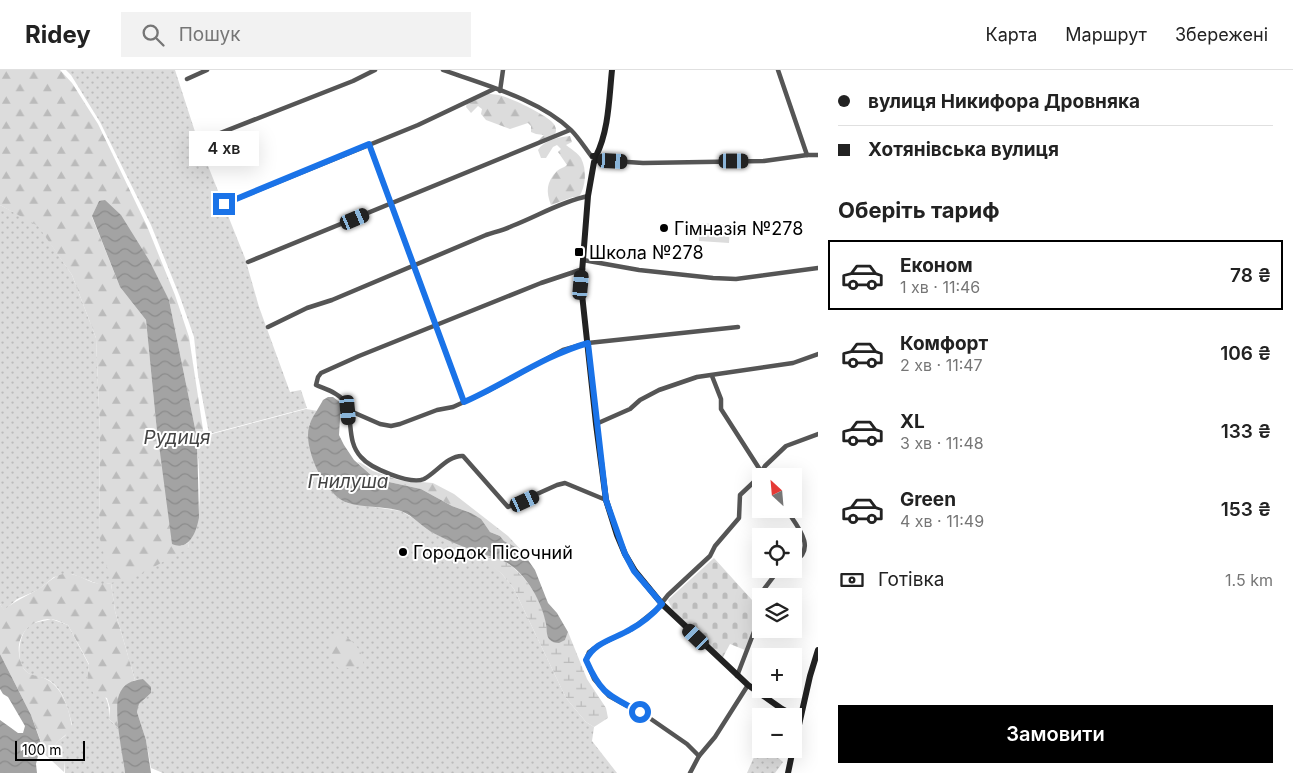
<!DOCTYPE html>
<html lang="uk">
<head>
<meta charset="utf-8">
<style>
  :root { --surface:#fff; --page:#f2f2f2; --text:#222; --muted:#767676; --line:#e0e0e0; --accent:#000 }
  body { margin:0; font-family:Inter,sans-serif; background:var(--page); color:var(--text); height:100vh; display:flex; flex-direction:column; font-size:19px; white-space:nowrap }
  * { box-sizing:border-box; margin:0 }
  p { font-size:16px; color:var(--muted) }
  .icon { flex:none; width:28px; height:28px; fill:none; stroke:currentColor; stroke-width:2; stroke-linecap:round; stroke-linejoin:round }
  .map { position:relative; flex:1; overflow:hidden }
  .panel { display:flex; flex-direction:column; background:var(--surface); width:475px }
  .panel>* { flex:none }
  .banner { display:grid; align-content:center; height:110px; padding:0 20px; background:var(--surface) }
  .needle { width:32px; rotate:334deg }
  .tools { position:absolute; left:752px; top:398px; display:grid; gap:10px }
  .tools a { display:grid; place-items:center; width:50px; height:50px; border-radius:0px; background:var(--surface); box-shadow:0 5px 20px #0002; font-size:25px }
  .scale { position:absolute; left:15px; bottom:12px; width:70px; box-sizing:border-box; padding-left:5px; border:2px solid #000; border-top:0; font-size:14px; line-height:18px; white-space:nowrap; color:#000; -webkit-text-stroke:4px #fff; paint-order:stroke }
  .end { position:absolute; width:22px; height:22px; margin:-11px; border:6px solid #1a73e8; background:#fff; box-shadow:0 0 0 2px #fff }
  .from { border-radius:50% }
  .bubble { position:absolute; height:35px; border-radius:0px; background:var(--surface); box-shadow:0 5px 20px #0002; font-size:16px; font-weight:600; line-height:35px; text-align:center }
  .car { position:absolute; width:15px; height:30px; margin:-15px -8px; border-radius:6px; box-shadow:0 0 4px 1px #0007; background:linear-gradient(#222 24%,#8ab4d8 0 40%,#222 0 76%,#8ab4d8 0 86%,#222 0) }
  .banner b { display:flex; align-items:center; gap:18px; height:48px; font-size:19px }
  .banner b+b { border-top:1px solid var(--line) }
  .banner i { width:12px; height:12px; background:var(--text) }
  ul { padding:0; list-style:none }
  li { display:flex; align-items:center; gap:15px; height:70px; margin:0 10px 8px; padding:0 10px; border:2px solid transparent; border-radius:0px }
  li div { flex:1 }
  li b { display:block; font-size:19px }
  li em { font-style:normal; font-weight:600 }
  li.current { border-color:var(--accent) }
  li>.icon { width:45px; height:45px; stroke-width:1.5 }
  h2 { padding:0 20px; font-size:22px; line-height:60px }
  .pay { display:flex; align-items:center; gap:12px; height:55px; padding:0 20px; font-size:19px }
  .pay p { margin-inline-start:auto }
  .action { display:flex; gap:10px; margin-top:auto; padding:10px 20px }
  .action a { flex:1; height:58px; border-radius:0px; background:var(--accent); color:#fff; font-size:20px; font-weight:600; line-height:58px; text-align:center }
  header { display:flex; align-items:center; gap:30px; box-sizing:border-box; height:70px; padding:0 25px; background:var(--surface); border-bottom:1px solid var(--line) }
  header strong { font-size:24px }
  nav { display:flex; gap:28px; margin-inline-start:auto; font-size:18px }
  .search { width:350px; height:45px; background:var(--page); display:flex; align-items:center; gap:12px; box-sizing:border-box; padding:0 18px; border-radius:0px; color:var(--muted); font-size:19px }
  main { display:flex; flex:1; min-height:0 }
  .map>svg:first-child { display:block }
  .green { fill:url(#green-dots) }
  .forest { fill:url(#forest-firs) }
  .wetland { fill:url(#wetland-marsh) }
  .cemetery { fill:url(#cemetery-stones) }
  .pitch { fill:#dcdcdc }
  .water { fill:url(#water-waves) }
  .lines { fill:none; stroke-linecap:round; stroke-linejoin:round }
  .street { stroke:#555; stroke-width:4.5 }
  .secondary { stroke:#222; stroke-width:6 }
  .route { stroke:#1a73e8; stroke-width:6 }
  .poi-dot { fill:#000; stroke:#fff; stroke-width:2 }
  .labels { text-anchor:middle; dominant-baseline:central; stroke-width:4; stroke-linejoin:round; paint-order:stroke }
  .poi-label { font-size:18px; fill:#000; stroke:#fff; text-anchor:start }
  .water-label { font-size:19px; font-style:italic; fill:#444; stroke:#fff }
</style>
</head>
<body>
<header>
<strong>Ridey</strong>
<div class="search"><svg class="icon" aria-label="search" viewBox="0 0 24 24"><circle cx="10" cy="10" r="6"/><path d="M15 15l6 6"/></svg>Пошук</div>
<nav><a>Карта</a><a>Маршрут</a><a>Збережені</a></nav>
</header>
<main>
<div class="map">
<svg width="818" height="703" viewBox="0 0 818 703">
  <defs>
    <pattern id="green-dots" width="8" height="8" patternUnits="userSpaceOnUse" patternTransform="scale(1.25)"><rect width="8" height="8" fill="#dcdcdc"/><path d="M2 2h.1M6 6h.1" fill="none" stroke="#bbb" stroke-width="1.8" stroke-linecap="round"/></pattern>
    <pattern id="forest-firs" width="22" height="20" patternUnits="userSpaceOnUse" patternTransform="scale(1.25)"><rect width="22" height="20" fill="#dcdcdc"/><path d="M5 1l3.5 6h-7zM16 11l3.5 6h-7z" fill="#bbb"/></pattern>
    <pattern id="wetland-marsh" width="20" height="14" patternUnits="userSpaceOnUse" patternTransform="scale(1.25)"><rect width="20" height="14" fill="#dcdcdc"/><path d="M1 5h8M5 5V1M11 12h8M15 12V8" fill="none" stroke="#bbb"/></pattern>
    <pattern id="cemetery-stones" width="16" height="16" patternUnits="userSpaceOnUse" patternTransform="scale(1.25)"><rect width="16" height="16" fill="#dcdcdc"/><path d="M2 7V4a2 2 0 0 1 4 0v3zM10 15v-3a2 2 0 0 1 4 0v3z" fill="#bbb"/></pattern>
    <pattern id="water-waves" width="16" height="10" patternUnits="userSpaceOnUse" patternTransform="scale(1.25)"><rect width="16" height="10" fill="#a3a3a3"/><path d="M0 5q4-4 8 0t8 0" fill="none" stroke="#8b8b8b"/></pattern>
  </defs>
  <rect width="100%" height="100%" fill="#fff"/>
  <!-- green -->
  <g class="green">
    <path d="M66 0H175L198 71 245 188 259 237 290 322 301 320 307 338 209 364 198 305 194 267 180 227 151 155 100 52 71 5Z"/>
    <path d="M0 135 38 155 72 205 96 268 100 362 99 465 189 478 188 473C206 451 198 397 197 368L306 339 318 341 309 355 310 381 322 407 347 433 401 441 413 448 435 464 459 474 485 488 502 504 514 519 566 628 586 652 594 657 592 671 617 703H163L151 698 146 670 137 642 139 634 151 623 143 609 135 610 115 541 111 513 101 515 72 504 54 507 38 520 17 529 4 541 0 534Z"/>
    <path d="M51 549 68 555 89 595 87 610C104 625 110 626 109 649L119 659 125 703H65V691L56 681 55 675 58 671 65 666 72 654C68 640 65 625 55 615 48 607 39 608 30 604 15 597 17 566 29 556 33 552 45 551 51 549Z"/>
    <path d="M758 678 768 681 769 685 776 686 783 692 775 703H747Z"/>
  </g>
  <!-- forest -->
  <g class="forest">
    <path d="M0 0H60L72 13 98 54 147 156 175 225 189 267 204 366 197 368 169 230 99 131 92 147 120 217 146 250 156 352 181 476 188 473 189 478 133 508 111 513 115 541 135 610C114 619 117 640 119 659L109 649 110 638 107 628 94 625 87 610 89 594 68 555C63 553 55 549 50 549 23 550 11 576 24 599 28 605 35 605 41 607 60 613 68 634 71 652 74 663 60 667 55 675L56 681 65 691 64 702 39 679 41 672 31 645 0 584V534L4 540C15 531 25 527 37 520 48 514 57 501 71 504 87 507 92 517 111 513L99 465 100 362 96 268 72 205 38 156 0 135Z"/>
    <path d="M487 24C490 24 495 24 499 25 511 28 545 44 553 53 556 57 557 60 555 64L536 73 544 65 536 64 531 62V56L528 53 510 59 486 50 481 44 482 39 478 36 471 43 466 37 467 33Z"/>
    <path d="M570 66 572 72 566 75C571 79 578 83 581 88 587 100 586 116 579 127H573L551 135C546 122 546 112 557 101 560 98 564 98 567 95L558 82 561 79 557 75 553 77 546 88H541L538 80C544 70 559 67 570 66Z"/>
    <path d="M357 392 361 393 373 401 398 410 433 413 454 424 508 466 521 480 504 471 500 466 490 462 471 443 452 436 421 419 380 410 371 405Z"/>
    <path d="M342 564C352 570 365 582 363 595L352 598H338C331 586 325 578 335 565Z"/>
  </g>
  <!-- wetland -->
  <path class="wetland" d="M474 481C483 484 495 486 504 491 526 504 546 535 547 561L565 570 568 562 587 609 606 638 608 648 594 657 586 652 566 628 514 519 502 504Z"/>
  <!-- cemetery -->
  <path class="cemetery" d="M714 488 752 530 756 553 745 580 730 574 722 589 672 539 668 530Z"/>
  <!-- pitch -->
  <path class="pitch" d="M700 153 730 155 729 173 699 171Z"/>
  <!-- water -->
  <g class="water">
    <path d="M105 130 121 145 149 190 169 230 197 368 199 447C197 460 190 482 172 474L156 352 146 250 120 217 92 146 99 131Z"/>
    <path d="M328 327H333L341 333 339 365 344 375 354 390 371 405 380 410 421 419 452 436 471 443 481 449 490 462 500 466 504 471 521 480 535 500 548 533 557 543 568 562 565 570 559 573C555 573 552 572 549 569 546 564 547 559 546 554 542 532 527 506 509 494 498 487 486 486 474 481 461 476 447 470 435 464 423 458 414 446 401 441 384 436 365 438 348 433 325 426 303 379 309 357 311 348 319 338 323 330Z"/>
    <path d="M0 584 31 645 41 673 36 694 37 703H0V650L18 663H23L25 656 8 627 3 624 0 619Z"/>
    <path d="M143 609 151 617V623L139 634 137 642 146 670 151 703H125C123 686 113 640 119 625 123 614 132 610 143 609Z"/>
  </g>
  <g class="lines">
    <!-- street -->
    <g class="street">
      <path d="M443 0C484 15 539 29 571 60 579 68 585 78 592 87"/>
      <path d="M778 0 807 85"/>
      <path d="M187 9 207 0"/>
      <path d="M500 21 503 0"/>
      <path d="M200 71 353 11 375 0"/>
      <path d="M369 74 464 332"/>
      <path d="M598 90 643 93 764 91 807 85H818"/>
      <path d="M224 134 418 55 494 19"/>
      <path d="M583 190 639 200 713 208 736 209 818 198"/>
      <path d="M248 192 570 60"/>
      <path d="M583 199 541 213 359 286 321 303 318 307 316 315C325 319 337 322 343 330 355 346 345 370 361 387 370 398 410 415 424 409 436 403 448 385 463 386L508 437 557 415 565 413 606 430"/>
      <path d="M268 257 307 238 332 230 486 165C495 162 504 160 512 156 538 146 560 132 588 126"/>
      <path d="M712 306 721 329V339L764 406"/>
      <path d="M348 340 380 354 391 356 400 354 437 340 453 337 486 322 563 280 588 273 738 257"/>
      <path d="M596 354 630 339 640 330 659 320 697 307 793 293 818 284"/>
      <path d="M786 439C796 455 818 478 794 492"/>
      <path d="M737 606 757 554 755 531 777 502 782 499"/>
      <path d="M748 615 715 667 699 686 687 674 648 647 609 626 594 609 586 590 589 582 599 575 632 559 657 539 668 525 710 486 715 476 739 448 740 425 757 409 765 396 786 376 818 364"/>
      <path d="M690 703 699 686"/>
    </g>
    <!-- secondary -->
    <g class="secondary">
      <path d="M593 86H596C609 60 609 28 612 0"/>
      <path d="M596 86 598 89 594 92 588 126 581 215 596 354 606 430 617 465 625 484 635 501 662 534 748 615 782 639 799 648"/>
      <path d="M794 677 810 606 818 580"/>
      <path d="M788 703 793 679"/>
    </g>
  </g>
  <g class="lines">
    <!-- route -->
    <path class="route" d="M224 134 369 74 464 332C507 313 543 286 588 273L606 430 625 484 634 501 662 534C653 544 642 553 631 559 615 569 594 572 586 590 601 624 608 625 640 642"/>
  </g>
  <!-- markers -->
  <g class="poi-dot">
    <circle cx="664" cy="158" r="5"/>
    <rect x="574" y="177" width="10" height="10" rx="2.5"/>
    <circle cx="403" cy="482" r="5"/>
  </g>
  <g class="labels">
    <!-- poi labels -->
    <g class="poi-label">
      <text x="674" y="158">Гімназія №278</text>
      <text x="589" y="182">Школа №278</text>
      <text x="413" y="482">Городок Пісочний</text>
    </g>
    <!-- water labels -->
    <g class="water-label">
      <text x="177" y="367">Рудиця</text>
      <text x="348" y="411">Гнилуша</text>
    </g>
  </g>
</svg>
<div class="tools">
<a><svg class="needle" viewBox="-14 -14 28 28"><path d="M0-13l5 13h-10z" fill="#e53935"/><path d="M0 13l5-13h-10z" fill="#767676"/></svg></a>
<a><svg class="icon" aria-label="locate" viewBox="0 0 24 24"><circle cx="12" cy="12" r="6"/><path d="M12 2v4M12 18v4M2 12h4M18 12h4"/></svg></a>
<a><svg class="icon" aria-label="layers" viewBox="0 0 24 24"><path d="M12 4l9 5-9 5-9-5zM3 14l9 5 9-5"/></svg></a>
<a>+</a>
<a>−</a>
</div>
<div class="scale">100 m</div>
<i class="end from" style="left:640px;top:642px"></i>
<i class="end" style="left:224px;top:134px"></i>
<div class="bubble" style="left:189px;top:61px;width:70px">4 хв</div>
<i class="car" style="left:613px;top:91px;rotate:93deg"></i>
<i class="car" style="left:734px;top:91px;rotate:90deg"></i>
<i class="car" style="left:355px;top:149px;rotate:67deg"></i>
<i class="car" style="left:581px;top:215px;rotate:5deg"></i>
<i class="car" style="left:348px;top:340px;rotate:175deg"></i>
<i class="car" style="left:525px;top:431px;rotate:65deg"></i>
<i class="car" style="left:696px;top:567px;rotate:314deg"></i>
</div>
<section class="panel">
<div class="banner">
<b><i class="from"></i>вулиця Никифора Дровняка</b>
<b><i></i>Хотянівська вулиця</b>
</div>
<h2>Оберіть тариф</h2>
<ul>
<li class="current"><svg class="icon" aria-label="car" viewBox="0 0 24 24"><path d="M5 17H2v-5l4-1 3-4h7l3 4 3 1v5h-3M9 17h6M6 11h13"/><circle cx="7" cy="17" r="2"/><circle cx="17" cy="17" r="2"/></svg><div><b>Економ</b><p>1 хв · 11:46</p></div><em>78 ₴</em></li>
<li><svg class="icon" aria-label="car" viewBox="0 0 24 24"><path d="M5 17H2v-5l4-1 3-4h7l3 4 3 1v5h-3M9 17h6M6 11h13"/><circle cx="7" cy="17" r="2"/><circle cx="17" cy="17" r="2"/></svg><div><b>Комфорт</b><p>2 хв · 11:47</p></div><em>106 ₴</em></li>
<li><svg class="icon" aria-label="car" viewBox="0 0 24 24"><path d="M5 17H2v-5l4-1 3-4h7l3 4 3 1v5h-3M9 17h6M6 11h13"/><circle cx="7" cy="17" r="2"/><circle cx="17" cy="17" r="2"/></svg><div><b>XL</b><p>3 хв · 11:48</p></div><em>133 ₴</em></li>
<li><svg class="icon" aria-label="car" viewBox="0 0 24 24"><path d="M5 17H2v-5l4-1 3-4h7l3 4 3 1v5h-3M9 17h6M6 11h13"/><circle cx="7" cy="17" r="2"/><circle cx="17" cy="17" r="2"/></svg><div><b>Green</b><p>4 хв · 11:49</p></div><em>153 ₴</em></li>
</ul>
<div class="pay"><svg class="icon" aria-label="cash" viewBox="0 0 24 24"><path d="M3 7h18v10H3z"/><circle cx="12" cy="12" r="2"/></svg>Готівка<p>1.5 km</p></div>
<div class="action"><a>Замовити</a></div>
</section>
</main>
</body>
</html>
